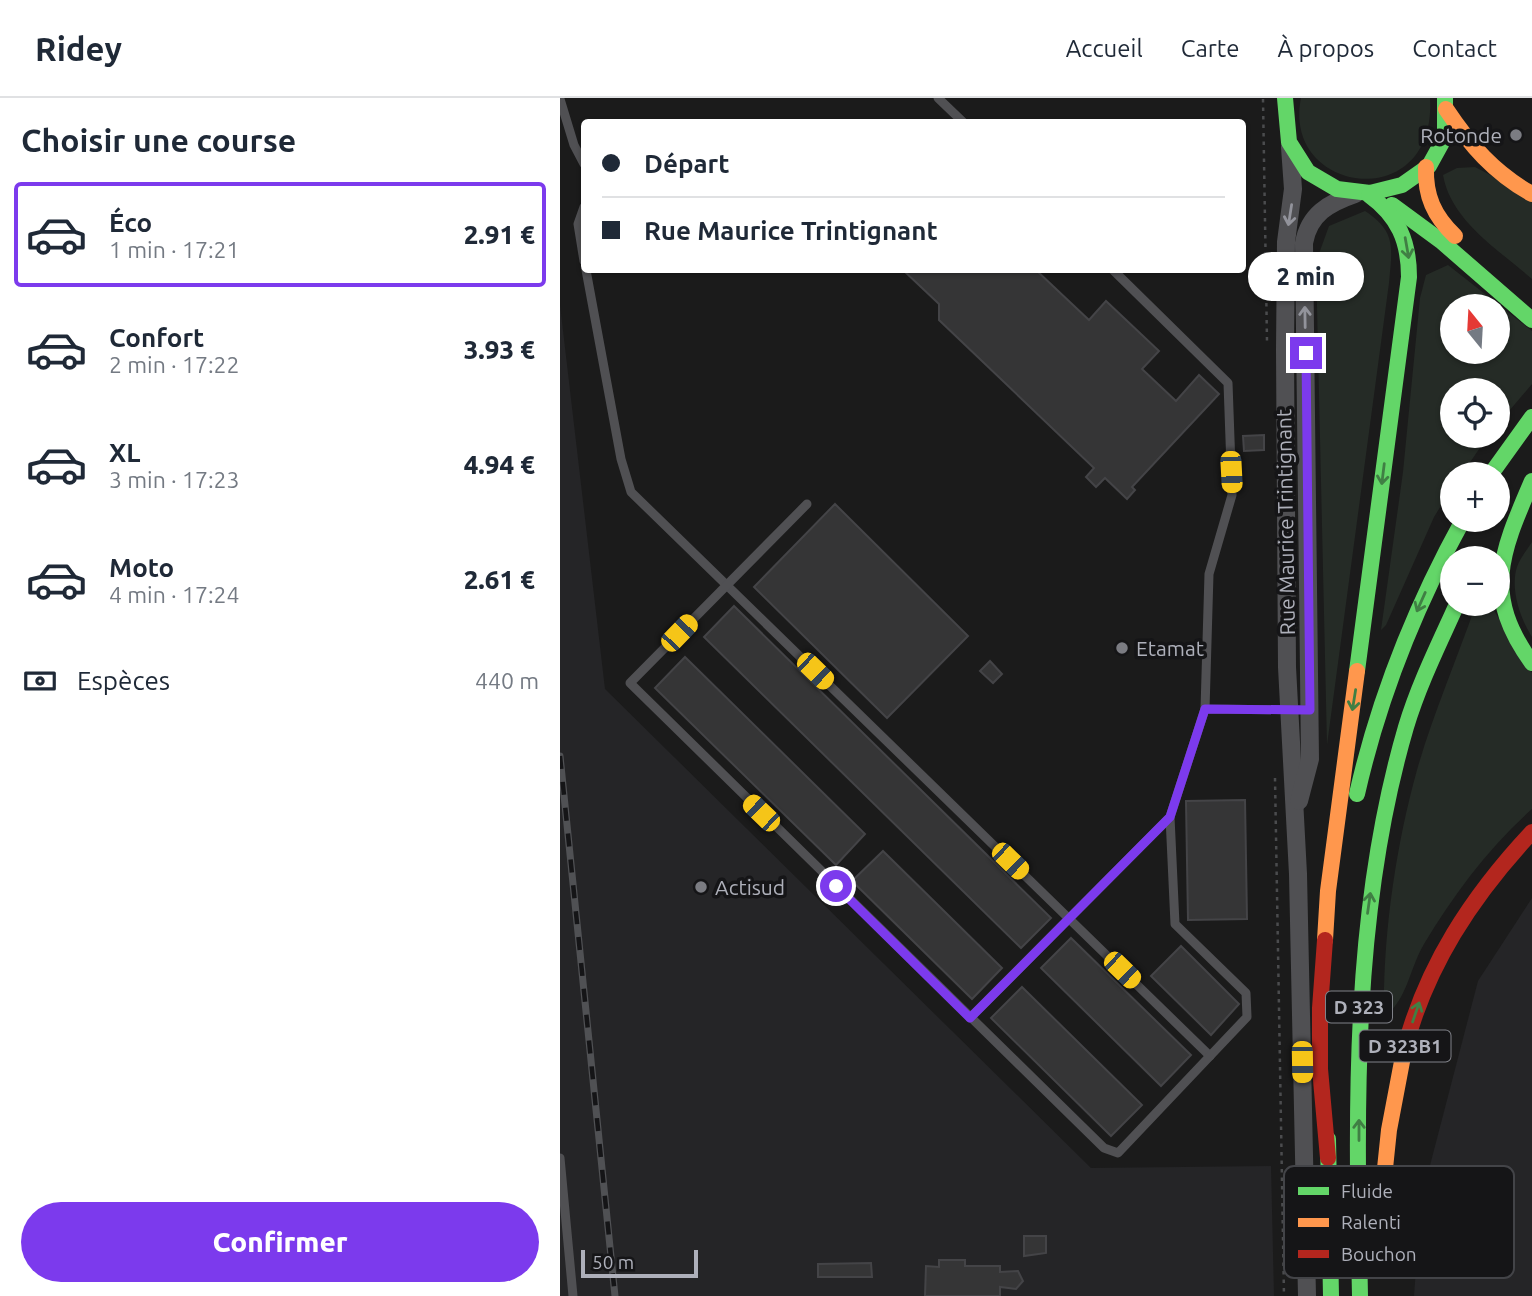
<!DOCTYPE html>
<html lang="fr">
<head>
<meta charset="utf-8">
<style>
  :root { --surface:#fff; --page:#f2f2f3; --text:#1f2937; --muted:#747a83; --line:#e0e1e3; --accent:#7c3aed }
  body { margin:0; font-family:Ubuntu,sans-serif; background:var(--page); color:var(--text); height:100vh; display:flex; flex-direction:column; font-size:26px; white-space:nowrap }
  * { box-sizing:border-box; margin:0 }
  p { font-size:23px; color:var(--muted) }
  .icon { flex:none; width:38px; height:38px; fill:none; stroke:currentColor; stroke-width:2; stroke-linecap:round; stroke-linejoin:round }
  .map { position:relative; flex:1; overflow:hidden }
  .panel { display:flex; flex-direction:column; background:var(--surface); width:560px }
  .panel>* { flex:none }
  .top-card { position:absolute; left:21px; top:21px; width:665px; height:154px; border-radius:7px; box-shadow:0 2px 5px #0004; display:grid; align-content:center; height:154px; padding:0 21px; background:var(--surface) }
  .needle { width:46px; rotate:342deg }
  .controls { position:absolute; left:880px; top:196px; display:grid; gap:14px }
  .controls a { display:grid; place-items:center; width:70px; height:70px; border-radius:50%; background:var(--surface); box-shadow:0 2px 5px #0004; font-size:35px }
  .scale { position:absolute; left:21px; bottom:18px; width:117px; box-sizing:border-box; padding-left:7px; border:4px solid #aeb0ba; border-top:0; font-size:19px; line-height:24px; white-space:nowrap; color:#aeb0ba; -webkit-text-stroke:5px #151517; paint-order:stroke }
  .end { position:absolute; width:32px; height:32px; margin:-16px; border:9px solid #7c3aed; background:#fff; box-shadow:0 0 0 4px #fff }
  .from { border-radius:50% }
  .bubble { position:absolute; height:49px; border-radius:24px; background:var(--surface); box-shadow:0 2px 5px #0004; font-size:23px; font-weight:800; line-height:49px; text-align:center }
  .car { position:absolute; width:21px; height:42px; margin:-21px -10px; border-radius:9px; box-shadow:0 0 5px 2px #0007; background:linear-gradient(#f5c518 24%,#345 0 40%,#f5c518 0 76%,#345 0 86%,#f5c518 0) }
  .top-card b { display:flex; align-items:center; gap:24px; height:66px; font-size:26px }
  .top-card b+b { border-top:2px solid var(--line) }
  .top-card i { width:18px; height:18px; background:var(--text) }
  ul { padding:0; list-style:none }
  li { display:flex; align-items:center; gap:21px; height:105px; margin:0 14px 10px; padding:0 7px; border:4px solid transparent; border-radius:7px }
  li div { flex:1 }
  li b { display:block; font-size:26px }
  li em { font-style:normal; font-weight:800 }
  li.current { border-color:var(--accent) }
  li>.icon { width:63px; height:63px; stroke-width:1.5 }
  h2 { padding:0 21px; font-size:32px; line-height:84px }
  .pay { display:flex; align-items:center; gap:18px; height:77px; padding:0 21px; font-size:26px }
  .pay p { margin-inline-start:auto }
  .action { display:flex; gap:14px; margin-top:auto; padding:14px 21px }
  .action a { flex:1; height:80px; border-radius:42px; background:var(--accent); color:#fff; font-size:28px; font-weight:800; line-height:80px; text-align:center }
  header { display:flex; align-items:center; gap:42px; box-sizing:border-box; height:98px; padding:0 35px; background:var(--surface); border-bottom:2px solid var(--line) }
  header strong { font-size:33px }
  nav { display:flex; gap:38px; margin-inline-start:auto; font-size:24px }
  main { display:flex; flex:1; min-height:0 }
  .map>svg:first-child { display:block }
  .built { fill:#252527 }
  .green { fill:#252b26; fill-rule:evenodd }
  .building { fill:#353536; stroke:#444447; stroke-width:2 }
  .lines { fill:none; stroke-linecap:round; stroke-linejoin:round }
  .path { stroke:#4b4c4e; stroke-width:2.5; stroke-dasharray:3.5 5; stroke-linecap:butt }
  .lane { stroke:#505053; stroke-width:9 }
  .street { stroke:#505053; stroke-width:18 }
  .fast { stroke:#63d668; stroke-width:16 }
  .slow { stroke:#ff974d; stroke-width:16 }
  .jam { stroke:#b3261e; stroke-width:16 }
  .rail-casing { stroke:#505154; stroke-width:7 }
  .rail { stroke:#151517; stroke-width:4.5; stroke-dasharray:13; stroke-linecap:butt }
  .oneway { stroke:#92939b }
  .oneway2 { stroke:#407f44 }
  .route { stroke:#7c3aed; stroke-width:9 }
  .poi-dot { fill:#7b7c82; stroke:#151517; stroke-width:2.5 }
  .labels { text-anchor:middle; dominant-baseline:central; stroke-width:7; stroke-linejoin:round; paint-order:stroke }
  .shield { fill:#151517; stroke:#808289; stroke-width:2 }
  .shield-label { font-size:19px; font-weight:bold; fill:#aeb0ba }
  .poi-label { font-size:21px; fill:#aeb0ba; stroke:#151517; text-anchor:start }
  .street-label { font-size:21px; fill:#aeb0ba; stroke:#151517 }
  .key { fill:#151517; stroke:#434448; stroke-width:2 }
  .key-label { font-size:19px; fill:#aeb0ba }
</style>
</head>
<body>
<header>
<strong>Ridey</strong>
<nav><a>Accueil</a><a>Carte</a><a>À propos</a><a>Contact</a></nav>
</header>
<main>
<section class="panel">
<h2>Choisir une course</h2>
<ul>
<li class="current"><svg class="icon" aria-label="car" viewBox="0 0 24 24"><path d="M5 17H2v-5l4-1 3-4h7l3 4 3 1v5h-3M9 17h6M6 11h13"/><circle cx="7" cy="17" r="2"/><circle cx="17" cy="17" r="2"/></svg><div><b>Éco</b><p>1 min · 17:21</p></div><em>2.91 €</em></li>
<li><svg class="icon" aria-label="car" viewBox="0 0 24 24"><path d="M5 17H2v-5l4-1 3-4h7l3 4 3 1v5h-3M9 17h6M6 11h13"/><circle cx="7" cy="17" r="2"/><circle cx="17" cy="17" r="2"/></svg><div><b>Confort</b><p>2 min · 17:22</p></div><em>3.93 €</em></li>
<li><svg class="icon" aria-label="car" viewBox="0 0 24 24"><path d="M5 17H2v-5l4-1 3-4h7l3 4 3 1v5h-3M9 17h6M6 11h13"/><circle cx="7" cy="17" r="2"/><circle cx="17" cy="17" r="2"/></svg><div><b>XL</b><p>3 min · 17:23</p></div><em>4.94 €</em></li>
<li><svg class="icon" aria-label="car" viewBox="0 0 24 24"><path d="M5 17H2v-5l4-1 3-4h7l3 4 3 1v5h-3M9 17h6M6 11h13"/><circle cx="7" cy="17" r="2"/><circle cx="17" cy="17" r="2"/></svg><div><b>Moto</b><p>4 min · 17:24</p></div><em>2.61 €</em></li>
</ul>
<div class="pay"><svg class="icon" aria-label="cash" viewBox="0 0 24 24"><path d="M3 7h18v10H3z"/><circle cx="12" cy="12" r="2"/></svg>Espèces<p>440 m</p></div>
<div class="action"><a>Confirmer</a></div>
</section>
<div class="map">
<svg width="972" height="1198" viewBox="0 0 972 1198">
  <rect width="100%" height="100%" fill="#1b1b1b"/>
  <!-- built -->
  <g class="built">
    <path d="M0 207 45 591 531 1070 711 1068 714 1198H0Z"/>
    <path d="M972 800V1198H854L861 1102 918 883Z"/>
  </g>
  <!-- green -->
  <g class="green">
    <path d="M741 0H870C877 118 721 97 741 0Z"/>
    <path d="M915 69 972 99V181C939 152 891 123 883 77L897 70Z"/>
    <path d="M805 113C837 134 832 150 829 185L767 647 756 164 769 128Z"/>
    <path d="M888 167 972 233V286L938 326V292H892V338H928L902 376H892V390L874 419 826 527 821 532 843 374 860 200 866 177ZM892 208H938V254H892Z"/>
    <path d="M972 444V539C960 520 950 491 957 469 960 460 967 452 972 444Z"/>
    <path d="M916 506H930L972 575V711C929 749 894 796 864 846 851 868 848 895 831 913L824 914C823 836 836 747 857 672 873 616 897 561 916 506Z"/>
  </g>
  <!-- building -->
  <g class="building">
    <path d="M343 172H476L529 222 546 203 599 253 582 271 616 303 639 277 659 296 572 389 575 392 567 401 545 380 536 389 526 379 534 370 379 222V206Z"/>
    <path d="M704 337V352L684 353 683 338Z"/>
    <path d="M275 406 408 538 327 620 194 489Z"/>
    <path d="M174 508 491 820 461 850 144 539Z"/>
    <path d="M125 559 305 736 276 767 95 590Z"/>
    <path d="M430 563 442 576 433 585 420 573Z"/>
    <path d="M685 702 687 821 628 822 626 703Z"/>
    <path d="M323 753 442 870 412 901 292 783Z"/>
    <path d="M511 840 631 957 601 988 481 870Z"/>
    <path d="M621 848 679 906 651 937 591 878Z"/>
    <path d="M462 889 582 1007 551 1038 431 920Z"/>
    <path d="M464 1138H486V1155L464 1158Z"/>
    <path d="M379 1162H405V1168H440V1174L458 1173 463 1183 456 1191 440 1189V1198H365L366 1168 379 1169Z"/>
    <path d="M311 1165 312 1179H258V1166Z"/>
  </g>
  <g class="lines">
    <!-- path -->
    <g class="path">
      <path d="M703 1 707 243"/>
      <path d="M715 680 724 1198"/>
    </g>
    <!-- lane -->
    <g class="lane">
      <path d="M378 0 403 24"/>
      <path d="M0 1 14 47 24 66"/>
      <path d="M24 109 18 126 24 163"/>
      <path d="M26 172 61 361 71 394 650 958"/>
      <path d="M553 172 668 285 672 397 649 476 645 611 750 612"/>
      <path d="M247 406 70 585 544 1050 558 1055 687 919 686 895 615 826 610 719"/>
      <path d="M410 920 610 719 645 611"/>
      <path d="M0 1060 13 1198"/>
    </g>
    <!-- street -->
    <g class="street">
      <path d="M730 49 733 91 726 144 725 252 727 569 738 776 747 1198"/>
      <path d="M739 703 750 661 744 145C749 116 769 105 795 96"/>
    </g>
    <!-- fast -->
    <g class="fast">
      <path d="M725 0 729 44 748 74 777 91 810 95 842 87 869 68 885 39V0"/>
      <path d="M832 107 881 143 972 222"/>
      <path d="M931 376 972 319"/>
      <path d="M972 383C941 455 922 496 972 565"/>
      <path d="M797 573 849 179C849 143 838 118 809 97"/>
      <path d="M797 696C819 599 855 509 903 422"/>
      <path d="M768 1041 771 1198"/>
      <path d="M800 1198C796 1008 792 813 846 629 859 586 879 546 897 506"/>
    </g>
    <!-- slow -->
    <g class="slow">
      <path d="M886 11C910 47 934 75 972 96"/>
      <path d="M866 69C865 98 874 118 895 138"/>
      <path d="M765 842 768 793 797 573"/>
      <path d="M815 1166 829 1032 844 953"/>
    </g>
    <!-- jam -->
    <g class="jam">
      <path d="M765 842 760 910V971L768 1060"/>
      <path d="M844 953C866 868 912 798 972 734"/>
    </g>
    <!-- rail casing -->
    <g class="rail-casing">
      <path id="rail" d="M0 658 55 1198"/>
    </g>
    <!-- rail -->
    <use href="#rail" class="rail"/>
  </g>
  <!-- one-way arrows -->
  <defs><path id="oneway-shaft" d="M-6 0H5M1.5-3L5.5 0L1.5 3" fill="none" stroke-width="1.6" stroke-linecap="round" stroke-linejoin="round" transform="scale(1.75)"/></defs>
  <g class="oneway">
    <use href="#oneway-shaft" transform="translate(730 117) rotate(99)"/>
    <use href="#oneway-shaft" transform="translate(745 219) rotate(-91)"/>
  </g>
  <g class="oneway2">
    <use href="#oneway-shaft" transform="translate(847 150) rotate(80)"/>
    <use href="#oneway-shaft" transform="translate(823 376) rotate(97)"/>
    <use href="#oneway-shaft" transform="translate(861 504) rotate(114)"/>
    <use href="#oneway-shaft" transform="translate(794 602) rotate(99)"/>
    <use href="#oneway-shaft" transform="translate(809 805) rotate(-82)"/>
    <use href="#oneway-shaft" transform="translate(856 914) rotate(-71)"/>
    <use href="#oneway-shaft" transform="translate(799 1032) rotate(-90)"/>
  </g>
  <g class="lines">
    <!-- route -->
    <path class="route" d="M276 788 410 920 610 719 645 611 750 612 746 255"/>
  </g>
  <!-- markers -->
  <g class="poi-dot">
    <circle cx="956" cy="37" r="7"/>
    <circle cx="562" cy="550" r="7"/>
    <circle cx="141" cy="789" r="7"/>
  </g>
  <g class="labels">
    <!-- shield labels -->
    <g class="shield">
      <rect x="766" y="893.5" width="66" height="31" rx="5"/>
      <rect x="799.5" y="932.5" width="91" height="31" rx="5"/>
    </g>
    <g class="shield-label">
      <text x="799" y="909">D 323</text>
      <text x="845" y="948">D 323B1</text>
    </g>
    <!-- poi labels -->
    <g class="poi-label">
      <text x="942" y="37" text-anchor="end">Rotonde</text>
      <text x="576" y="550">Etamat</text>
      <text x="155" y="789">Actisud</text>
    </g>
    <!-- street labels -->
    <g class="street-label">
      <text transform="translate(725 424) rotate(-91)">Rue Maurice Trintignant</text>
    </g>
  </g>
  <!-- legend -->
  <rect x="724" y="1068" width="230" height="112" rx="10" class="key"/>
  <rect x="738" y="1089" width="31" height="8" fill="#63d668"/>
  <rect x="738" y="1120" width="31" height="9" fill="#ff974d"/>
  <rect x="738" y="1152" width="31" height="8" fill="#b3261e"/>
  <g class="key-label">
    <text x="781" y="1100">Fluide</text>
    <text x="781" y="1131">Ralenti</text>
    <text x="781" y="1163">Bouchon</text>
  </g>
</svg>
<div class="controls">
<a><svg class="needle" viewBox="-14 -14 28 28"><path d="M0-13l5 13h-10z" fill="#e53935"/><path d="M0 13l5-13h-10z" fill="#747a83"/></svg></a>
<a><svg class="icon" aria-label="locate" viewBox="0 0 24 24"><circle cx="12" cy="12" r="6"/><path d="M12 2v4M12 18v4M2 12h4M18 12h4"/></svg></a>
<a>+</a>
<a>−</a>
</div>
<div class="scale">50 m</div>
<i class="end from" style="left:276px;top:788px"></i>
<i class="end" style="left:746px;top:255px"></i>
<div class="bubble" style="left:688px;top:154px;width:116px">2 min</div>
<i class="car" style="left:671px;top:374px;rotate:177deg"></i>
<i class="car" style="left:119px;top:535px;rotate:44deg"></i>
<i class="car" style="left:255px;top:573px;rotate:134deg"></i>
<i class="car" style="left:201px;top:715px;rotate:314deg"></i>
<i class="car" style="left:450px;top:763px;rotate:134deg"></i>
<i class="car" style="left:562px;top:872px;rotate:134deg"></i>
<i class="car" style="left:742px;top:964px;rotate:179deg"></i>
<div class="top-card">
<b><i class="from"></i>Départ</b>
<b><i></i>Rue Maurice Trintignant</b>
</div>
</div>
</main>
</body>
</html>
